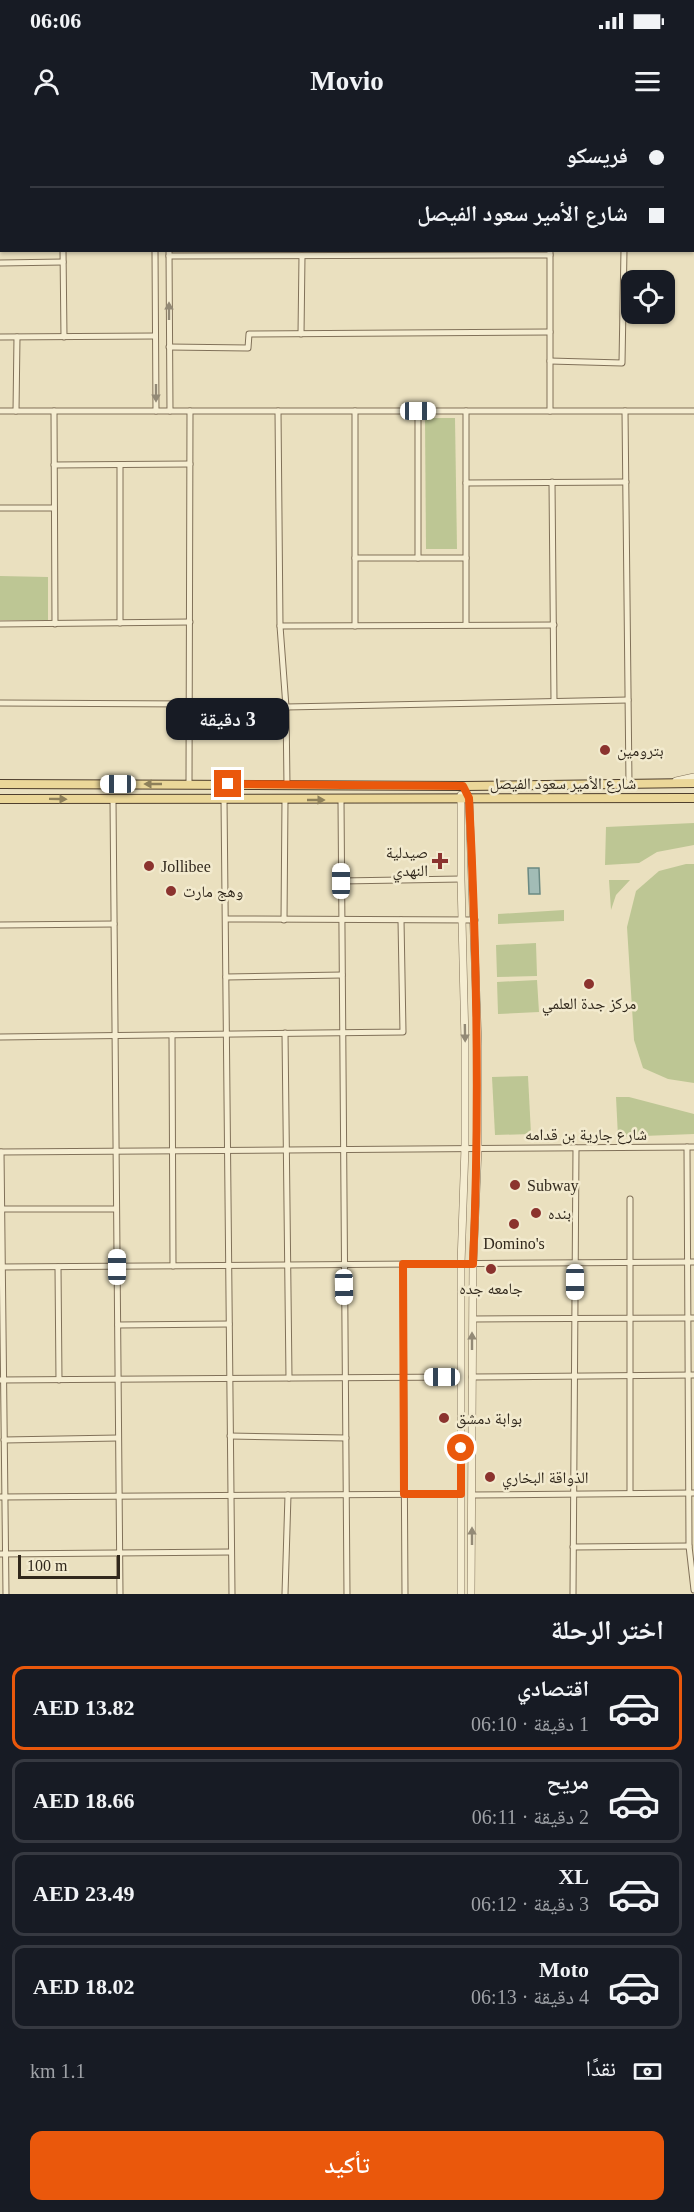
<!DOCTYPE html>
<html lang="ar">
<head>
<meta charset="utf-8">
<style>
  :root { --surface:#171b24; --page:#20242c; --text:#f1f3f6; --muted:#9ea1a6; --line:#363941; --accent:#ea580c }
  body { margin:0; font-family:"Times New Roman","Noto Naskh Arabic",serif; background:var(--page); color:var(--text); direction:rtl; height:100vh; display:flex; flex-direction:column; font-size:22px; white-space:nowrap }
  * { box-sizing:border-box; margin:0 }
  p { font-size:20px; color:var(--muted) }
  .icon { flex:none; width:33px; height:33px; fill:none; stroke:currentColor; stroke-width:2; stroke-linecap:round; stroke-linejoin:round }
  .map { position:relative; height:1474px; overflow:hidden; direction:ltr }
  .drawer { display:flex; flex-direction:column; background:var(--surface); flex:1 }
  .drawer>* { flex:none }
  .top-card { position:absolute; left:0px; top:0px; width:694px; height:132px; box-shadow:0 2px 4px #0004; direction:rtl; display:grid; align-content:center; height:132px; padding:0 30px; background:var(--surface) }
  .controls { position:absolute; left:621px; top:150px; display:grid; gap:12px }
  .controls a { display:grid; place-items:center; width:54px; height:54px; border-radius:12px; background:var(--surface); box-shadow:0 2px 4px #0004; font-size:30px }
  .scale { position:absolute; left:18px; bottom:15px; width:102px; box-sizing:border-box; padding-left:6px; border:3px solid #31281c; border-top:0; font-size:16px; line-height:21px; white-space:nowrap; color:#31281c; -webkit-text-stroke:4px #f2eace; paint-order:stroke }
  .end { position:absolute; width:27px; height:27px; margin:-14px; border:8px solid #ea580c; background:#fff; box-shadow:0 0 0 3px #fff }
  .from { border-radius:50% }
  .bubble { position:absolute; height:42px; border-radius:12px; background:var(--surface); box-shadow:0 2px 4px #0004; font-size:20px; font-weight:600; line-height:42px; text-align:center; direction:rtl }
  .car { position:absolute; width:18px; height:36px; margin:-18px -9px; border-radius:8px; box-shadow:0 0 4px 2px #0007; background:linear-gradient(#fff 24%,#345 0 40%,#fff 0 76%,#345 0 86%,#fff 0) }
  .top-card b { display:flex; align-items:center; gap:21px; height:57px; font-size:22px }
  .top-card b+b { border-top:2px solid var(--line) }
  .top-card i { width:15px; height:15px; background:var(--text) }
  ul { padding:0; list-style:none }
  li { display:flex; align-items:center; gap:18px; height:84px; margin:0 12px 9px; padding:0 18px; border:3px solid var(--line); border-radius:12px }
  li div { flex:1 }
  li b { display:block; font-size:22px }
  li em { font-style:normal; font-weight:600 }
  li.active { border-color:var(--accent) }
  li>.icon { width:54px; height:54px; stroke-width:1.5 }
  h2 { padding:0 30px; font-size:27px; line-height:72px }
  .pay { display:flex; align-items:center; gap:15px; height:66px; padding:0 30px; font-size:22px }
  .pay p { margin-inline-start:auto }
  .action { display:flex; gap:12px; margin-top:auto; padding:12px 30px }
  .action a { flex:1; height:69px; border-radius:12px; background:var(--accent); color:#fff; font-size:24px; font-weight:600; line-height:69px; text-align:center }
  .status { display:flex; justify-content:space-between; align-items:center; height:42px; padding:0 30px; background:var(--surface); direction:ltr }
  .status svg { height:16px; fill:currentColor }
  header { display:flex; justify-content:space-between; align-items:center; height:78px; padding:0 30px; background:var(--surface); font-size:27px; font-weight:600 }
  .map>svg:first-child { display:block }
  .green { fill:#bdc694 }
  .water { fill:#a2bcb6; stroke:#6a8983; stroke-width:1.5 }
  .lines { fill:none; stroke-linecap:round; stroke-linejoin:round }
  .minor-casing { stroke:#817159; stroke-width:7 }
  .tertiary-casing { stroke:#817159; stroke-width:8 }
  .primary-casing { stroke:#4f3f2d; stroke-width:10 }
  .minor { stroke:#f5edd1; stroke-width:5 }
  .tertiary { stroke:#f5edd1; stroke-width:7 }
  .primary { stroke:#ebd799; stroke-width:8 }
  .oneway { fill:#938a76 }
  .oneway2 { fill:#8e805a }
  .route { stroke:#ea580c; stroke-width:8 }
  .poi-dot { fill:#8b332e; stroke:#f2eace; stroke-width:2 }
  .labels { text-anchor:middle; dominant-baseline:central; stroke-width:5; stroke-linejoin:round; paint-order:stroke }
  .poi-label { font-size:16px; fill:#31281c; stroke:#f2eace; text-anchor:start }
  .street-label { font-size:16px; fill:#31281c; stroke:#f2eace }
</style>
</head>
<body>
<div class="status"><b>06:06</b><svg viewBox="0 0 49 12"><path d="M0 12V9h3v3zM5 12V6h3v6zM10 12V3h3v9zM15 12V0h3v12zM26 1h20v11H26zM47 4h2v5h-2z"/></svg></div>
<header><svg class="icon" aria-label="menu" viewBox="0 0 24 24"><path d="M4 6h16M4 12h16M4 18h16"/></svg>Movio<svg class="icon" aria-label="person" viewBox="0 0 24 24"><circle cx="12" cy="8" r="4"/><path d="M4 21q1-7 8-7t8 7"/></svg></header>
<div class="map">
<svg width="694" height="1474" viewBox="0 0 694 1474">
  <rect width="100%" height="100%" fill="#eae0bf"/>
  <!-- green -->
  <g class="green">
    <path d="M425 298H455L457 429H426Z"/>
    <path d="M0 456 48 457V500H0Z"/>
    <path d="M694 703V725L657 732 639 743 605 745 606 707Z"/>
    <path d="M686 744H694V963L668 959 643 948 634 920 627 807 636 771 659 751Z"/>
    <path d="M609 760H630L616 775 611 790Z"/>
    <path d="M564 790V801L498 804V794Z"/>
    <path d="M536 823 537 856 497 857 496 825Z"/>
    <path d="M537 860 539 892 498 894 497 862Z"/>
    <path d="M528 956 531 1014 495 1015 492 957Z"/>
    <path d="M616 977H629L694 994V1014L618 1017Z"/>
  </g>
  <!-- water -->
  <path class="water" d="M528 748H539L540 774H529Z"/>
  <g class="lines">
    <!-- minor casing -->
    <g class="minor-casing">
      <g id="minor">
        <path d="M62 0V2"/>
        <path d="M154 0V2"/>
        <path d="M360 0V2"/>
        <path d="M434 0V2"/>
        <path d="M627 0V2"/>
        <path d="M168 2V0"/>
        <path d="M63 130 64 217"/>
        <path d="M155 130 156 291"/>
        <path d="M169 130 170 291"/>
        <path d="M550 130V291"/>
        <path d="M169 136 550 135"/>
        <path d="M0 143 63 142"/>
        <path d="M301 214 302 136"/>
        <path d="M0 217 155 216"/>
        <path d="M169 227 248 228 249 214 550 212"/>
        <path d="M550 241 622 243 624 130"/>
        <path d="M0 291H694"/>
        <path d="M16 291 17 217"/>
        <path d="M54 291 55 504"/>
        <path d="M278 291 280 506 286 587 287 666"/>
        <path d="M418 291V438"/>
        <path d="M466 291V505"/>
        <path d="M625 291 629 664"/>
        <path d="M54 345 190 344"/>
        <path d="M120 346V503"/>
        <path d="M552 362 554 581"/>
        <path d="M466 363 626 362"/>
        <path d="M0 388H54"/>
        <path d="M355 438H466"/>
        <path d="M0 504 190 502"/>
        <path d="M280 506 554 505"/>
        <path d="M355 506V291"/>
        <path d="M0 583 189 584"/>
        <path d="M286 587 628 580"/>
        <path d="M189 664 190 291"/>
        <path d="M224 679 232 1474"/>
        <path d="M113 680 120 1474"/>
        <path d="M341 680 347 1474"/>
        <path d="M341 761 461 759"/>
        <path d="M226 799 475 800"/>
        <path d="M284 800 285 680"/>
        <path d="M0 805 114 804"/>
        <path d="M226 857 342 855"/>
        <path d="M285 913 289 1258"/>
        <path d="M172 915 173 1146"/>
        <path d="M0 917 403 912 401 800"/>
        <path d="M687 1027 689 1426 694 1470"/>
        <path d="M0 1032 694 1027"/>
        <path d="M1 1032 6 1474"/>
        <path d="M2 1089H116"/>
        <path d="M403 1144 405 1474"/>
        <path d="M0 1147 694 1142"/>
        <path d="M58 1147 59 1260"/>
        <path d="M473 1199 694 1198"/>
        <path d="M118 1205 229 1204"/>
        <path d="M472 1257 694 1255"/>
        <path d="M0 1260 461 1257"/>
        <path d="M230 1316 346 1318"/>
        <path d="M4 1320 118 1318"/>
        <path d="M630 1373V1079"/>
        <path d="M472 1375 694 1373"/>
        <path d="M0 1377 461 1374"/>
        <path d="M573 1427 689 1426"/>
        <path d="M0 1434 231 1432"/>
        <path d="M285 1474 288 1375"/>
        <path d="M573 1474 576 1028"/>
      </g>
    </g>
    <!-- tertiary casing -->
    <g class="tertiary-casing">
      <g id="tertiary">
        <path d="M676 661 694 657"/>
        <path d="M463 666 469 678 478 925V1027L473 1144 471 1474"/>
        <path d="M461 675V759L465 922V1027L461 1144V1474"/>
      </g>
    </g>
    <!-- primary casing -->
    <g class="primary-casing">
      <g id="primary">
        <path d="M0 664 463 666 694 663"/>
        <path d="M0 679 694 678"/>
      </g>
    </g>
    <!-- minor -->
    <use href="#minor" class="minor"/>
    <!-- tertiary -->
    <use href="#tertiary" class="tertiary"/>
    <!-- primary -->
    <use href="#primary" class="primary"/>
  </g>
  <!-- one-way arrows -->
  <defs><path id="oneway-solid" d="M-6-.8H1V-3.2L6.5 0L1 3.2V.8H-6Z" transform="scale(1.5)"/></defs>
  <g class="oneway">
    <use href="#oneway-solid" transform="translate(169 191) rotate(-90)"/>
    <use href="#oneway-solid" transform="translate(156 273) rotate(90)"/>
    <use href="#oneway-solid" transform="translate(465 913) rotate(89)"/>
    <use href="#oneway-solid" transform="translate(472 1221) rotate(-90)"/>
    <use href="#oneway-solid" transform="translate(472 1416) rotate(-90)"/>
  </g>
  <g class="oneway2">
    <use href="#oneway-solid" transform="translate(153 664) rotate(180)"/>
    <use href="#oneway-solid" transform="translate(58 679) rotate(1)"/>
    <use href="#oneway-solid" transform="translate(316 680)"/>
  </g>
  <g class="lines">
    <!-- route -->
    <path class="route" d="M228 664 463 666 469 678C477 834 480 988 473 1144H403L404 1374H461V1328"/>
  </g>
  <!-- markers -->
  <g class="poi-dot">
    <circle cx="605" cy="630" r="6"/>
    <path d="M437 732h6v6h6v6h-6v6h-6v-6h-6v-6h6z"/>
    <circle cx="149" cy="746" r="6"/>
    <circle cx="171" cy="771" r="6"/>
    <circle cx="589" cy="864" r="6"/>
    <circle cx="515" cy="1065" r="6"/>
    <circle cx="536" cy="1093" r="6"/>
    <circle cx="514" cy="1104" r="6"/>
    <circle cx="491" cy="1149" r="6"/>
    <circle cx="444" cy="1298" r="6"/>
    <circle cx="490" cy="1357" r="6"/>
  </g>
  <g class="labels">
    <!-- poi labels -->
    <g class="poi-label">
      <text x="617" y="630">بترومين</text>
      <text x="428" y="732" text-anchor="end">صيدلية<tspan x="428" dy="18">النهدي</tspan></text>
      <text x="161" y="746">Jollibee</text>
      <text x="183" y="771">وهج مارت</text>
      <text x="589" y="883" text-anchor="middle">مركز جدة العلمي</text>
      <text x="527" y="1065">Subway</text>
      <text x="548" y="1093">بنده</text>
      <text x="514" y="1123" text-anchor="middle">Domino's</text>
      <text x="491" y="1168" text-anchor="middle">جامعه جده</text>
      <text x="456" y="1298">بوابة دمشق</text>
      <text x="502" y="1357">الذواقة البخاري</text>
    </g>
    <!-- street labels -->
    <g class="street-label">
      <text x="563" y="663">شارع الأمير سعود الفيصل</text>
      <text x="586" y="1014">شارع جارية بن قدامه</text>
    </g>
  </g>
</svg>
<div class="controls">
<a><svg class="icon" aria-label="locate" viewBox="0 0 24 24"><circle cx="12" cy="12" r="6"/><path d="M12 2v4M12 18v4M2 12h4M18 12h4"/></svg></a>
</div>
<div class="scale">100 m</div>
<i class="end from" style="left:461px;top:1328px"></i>
<i class="end" style="left:228px;top:664px"></i>
<div class="bubble" style="left:166px;top:578px;width:123px">3 دقيقة</div>
<i class="car" style="left:418px;top:291px;rotate:90deg"></i>
<i class="car" style="left:118px;top:664px;rotate:270deg"></i>
<i class="car" style="left:341px;top:761px;rotate:0deg"></i>
<i class="car" style="left:117px;top:1147px;rotate:0deg"></i>
<i class="car" style="left:575px;top:1162px;rotate:180deg"></i>
<i class="car" style="left:344px;top:1167px;rotate:179deg"></i>
<i class="car" style="left:442px;top:1257px;rotate:270deg"></i>
<div class="top-card">
<b><i class="from"></i>فريسكو</b>
<b><i></i>شارع الأمير سعود الفيصل</b>
</div>
</div>
<section class="drawer">
<h2>اختر الرحلة</h2>
<ul>
<li class="active"><svg class="icon" aria-label="car" viewBox="0 0 24 24"><path d="M5 17H2v-5l4-1 3-4h7l3 4 3 1v5h-3M9 17h6M6 11h13"/><circle cx="7" cy="17" r="2"/><circle cx="17" cy="17" r="2"/></svg><div><b>اقتصادي</b><p>1 دقيقة · 06:10</p></div><em>AED 13.82</em></li>
<li><svg class="icon" aria-label="car" viewBox="0 0 24 24"><path d="M5 17H2v-5l4-1 3-4h7l3 4 3 1v5h-3M9 17h6M6 11h13"/><circle cx="7" cy="17" r="2"/><circle cx="17" cy="17" r="2"/></svg><div><b>مريح</b><p>2 دقيقة · 06:11</p></div><em>AED 18.66</em></li>
<li><svg class="icon" aria-label="car" viewBox="0 0 24 24"><path d="M5 17H2v-5l4-1 3-4h7l3 4 3 1v5h-3M9 17h6M6 11h13"/><circle cx="7" cy="17" r="2"/><circle cx="17" cy="17" r="2"/></svg><div><b>XL</b><p>3 دقيقة · 06:12</p></div><em>AED 23.49</em></li>
<li><svg class="icon" aria-label="car" viewBox="0 0 24 24"><path d="M5 17H2v-5l4-1 3-4h7l3 4 3 1v5h-3M9 17h6M6 11h13"/><circle cx="7" cy="17" r="2"/><circle cx="17" cy="17" r="2"/></svg><div><b>Moto</b><p>4 دقيقة · 06:13</p></div><em>AED 18.02</em></li>
</ul>
<div class="pay"><svg class="icon" aria-label="cash" viewBox="0 0 24 24"><path d="M3 7h18v10H3z"/><circle cx="12" cy="12" r="2"/></svg>نقدًا<p>1.1 km</p></div>
<div class="action"><a>تأكيد</a></div>
</section>
</body>
</html>
